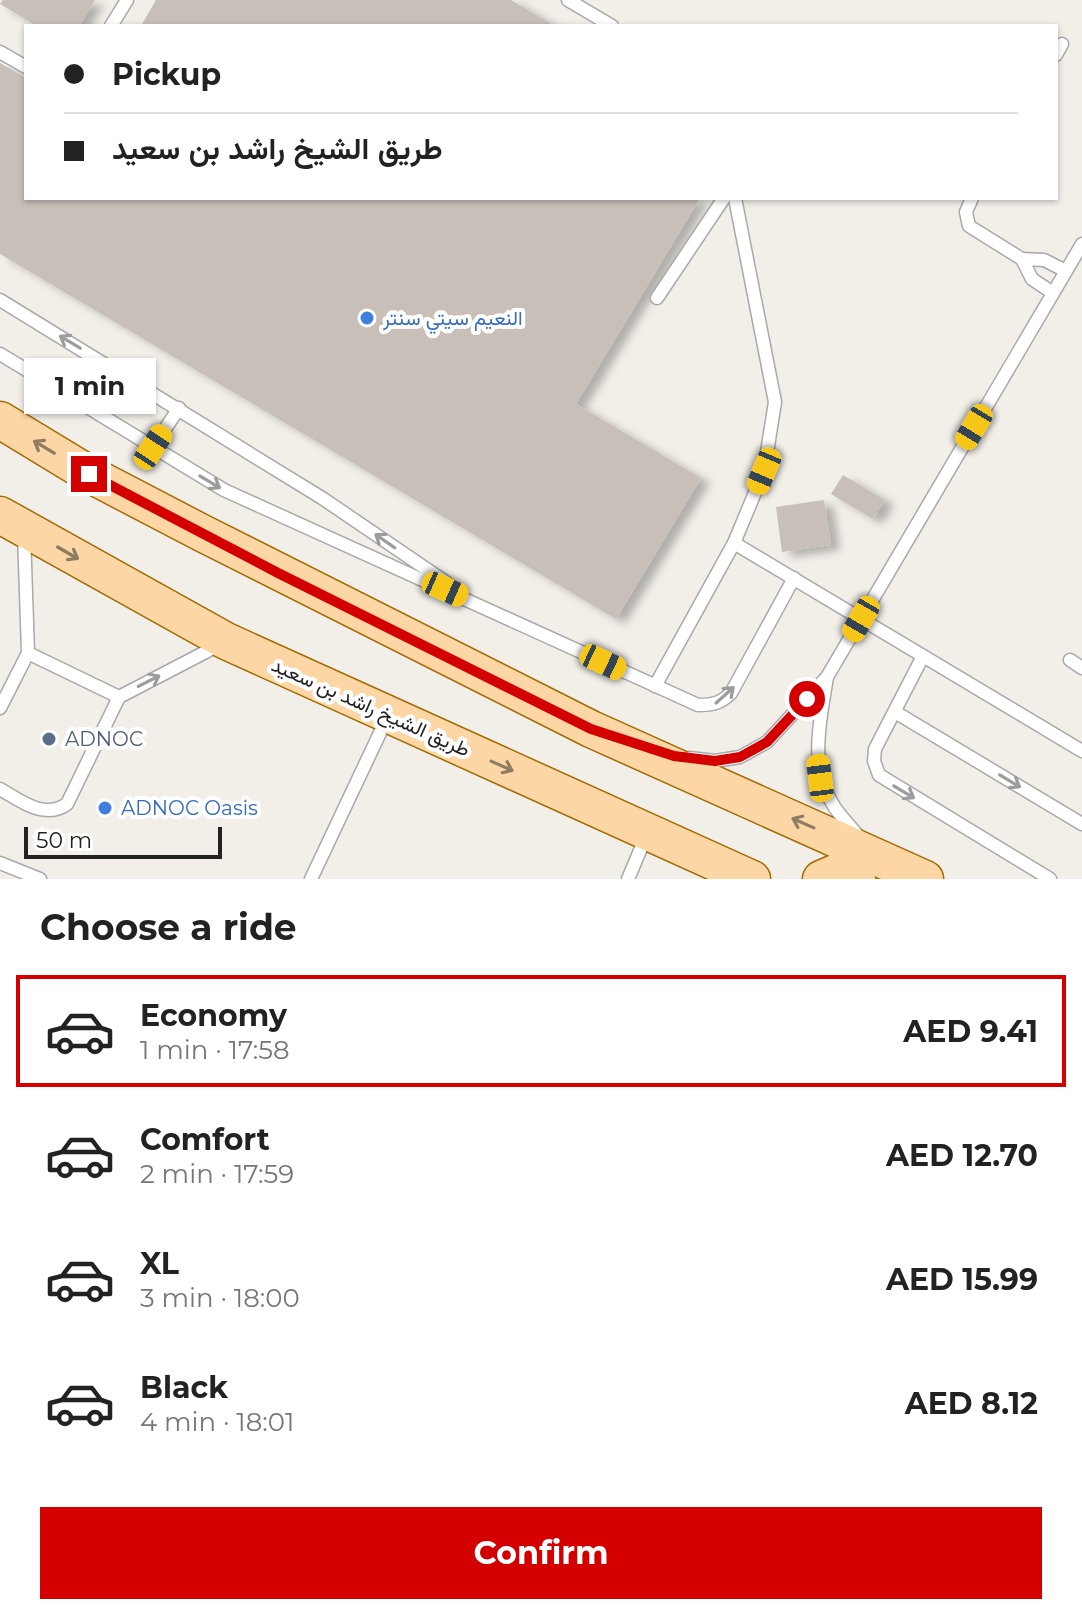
<!DOCTYPE html>
<html lang="en">
<head>
<meta charset="utf-8">
<style>
  :root { --surface:#fff; --page:#f6f6f6; --text:#222; --muted:#767676; --line:#e0e0e0; --accent:#d40000 }
  body { margin:0; font-family:Montserrat,Vazirmatn,sans-serif; background:var(--page); color:var(--text); height:100vh; display:flex; flex-direction:column; font-size:30px; white-space:nowrap }
  * { box-sizing:border-box; margin:0 }
  p { font-size:26px; color:var(--muted) }
  .icon { flex:none; width:44px; height:44px; fill:none; stroke:currentColor; stroke-width:2; stroke-linecap:round; stroke-linejoin:round }
  .map { position:relative; height:879px; overflow:hidden }
  .panel { display:flex; flex-direction:column; background:var(--surface); flex:1 }
  .panel>* { flex:none }
  .banner { position:absolute; left:24px; top:24px; width:1034px; height:176px; border-radius:0px; box-shadow:0 2px 6px #0004; display:grid; align-content:center; height:176px; padding:0 40px; background:var(--surface) }
  .scale { position:absolute; left:24px; bottom:20px; width:198px; box-sizing:border-box; padding-left:8px; border:4px solid #222; border-top:0; font-size:22px; line-height:28px; white-space:nowrap; color:#222; -webkit-text-stroke:6px #fff; paint-order:stroke }
  .end { position:absolute; width:36px; height:36px; margin:-18px; border:10px solid #d40000; background:#fff; box-shadow:0 0 0 4px #fff }
  .from { border-radius:50% }
  .bubble { position:absolute; height:56px; border-radius:0px; background:var(--surface); box-shadow:0 2px 6px #0004; font-size:26px; font-weight:700; line-height:56px; text-align:center }
  .car { position:absolute; width:24px; height:48px; margin:-24px -12px; border-radius:10px; box-shadow:0 0 6px 2px #0007; background:linear-gradient(#f5c518 24%,#345 0 40%,#f5c518 0 76%,#345 0 86%,#f5c518 0) }
  .banner b { display:flex; align-items:center; gap:28px; height:76px; font-size:30px }
  .banner b+b { border-top:2px solid var(--line) }
  .banner i { width:20px; height:20px; background:var(--text) }
  ul { padding:0; list-style:none }
  li { display:flex; align-items:center; gap:24px; height:112px; margin:0 16px 12px; padding:0 24px; border:4px solid transparent; border-radius:0px }
  li div { flex:1 }
  li b { display:block; font-size:30px }
  li em { font-style:normal; font-weight:700 }
  li.active { border-color:var(--accent) }
  li>.icon { width:72px; height:72px; stroke-width:1.5 }
  h2 { padding:0 40px; font-size:36px; line-height:96px }
  .cta { display:flex; gap:16px; margin-top:auto; padding:16px 40px }
  .cta a { flex:1; height:92px; border-radius:0px; background:var(--accent); color:#fff; font-size:32px; font-weight:700; line-height:92px; text-align:center }
  .map>svg:first-child { display:block }
  .building { fill:#c7bfb8; filter:url(#shadow) }
  .lines { fill:none; stroke-linecap:round; stroke-linejoin:round }
  .lane-casing { stroke:#a9a9a9; stroke-width:15 }
  .primary-casing { stroke:#a06b00; stroke-width:39 }
  .lane { stroke:#fff; stroke-width:12 }
  .primary { stroke:#fcd6a4; stroke-width:36 }
  .oneway { stroke:#9c9c9c }
  .oneway2 { stroke:#8f7c63 }
  .route { stroke:#d40000; stroke-width:10 }
  .shop-dot { fill:#3f7fe0; stroke:#fff; stroke-width:3 }
  .service-dot { fill:#5c6f8a; stroke:#fff; stroke-width:3 }
  .labels { text-anchor:middle; dominant-baseline:central; stroke-width:8; stroke-linejoin:round; paint-order:stroke }
  .shop-label { font-size:20px; fill:#366cbe; stroke:#fff; text-anchor:start }
  .street-label { font-size:20px; fill:#222; stroke:#fff }
  .service-label { font-size:20px; fill:#4e5e75; stroke:#fff; text-anchor:start }
</style>
</head>
<body>
<div class="map">
<svg width="1082" height="879" viewBox="0 0 1082 879">
  <defs>
    <filter id="shadow"><feDropShadow dx="9" dy="5" stdDeviation="4" flood-color="#0004"/></filter>
  </defs>
  <rect width="100%" height="100%" fill="#f2efe9"/>
  <!-- building -->
  <g class="building">
    <path d="M3 0H95L79 26H37L0 4Z"/>
    <path d="M156 0H511L555 26H141Z"/>
    <path d="M0 63 26 78V198H700L576 404 701 478 616 619 0 254Z"/>
    <path d="M843 475 885 500 873 519 831 494Z"/>
    <path d="M824 500 831 545 782 552 776 507Z"/>
  </g>
  <g class="lines">
    <!-- lane casing -->
    <g class="lane-casing">
      <g id="lane">
        <path d="M568 0 612 26"/>
        <path d="M111 26 127 0"/>
        <path d="M0 52 26 67"/>
        <path d="M1056 55 1062 44"/>
        <path d="M972 198 966 212 969 226 1022 259 1044 260 1066 271"/>
        <path d="M1022 259 1032 279 1053 293"/>
        <path d="M657 298 724 198"/>
        <path d="M0 300 322 498 447 583"/>
        <path d="M0 354 224 490 698 705C713 705 721 703 731 693L794 578"/>
        <path d="M153 447 179 408"/>
        <path d="M734 543 1082 751"/>
        <path d="M28 653 119 697 219 645"/>
        <path d="M923 656 875 749 874 761 879 775 1050 879"/>
        <path d="M1070 660 1082 668"/>
        <path d="M827 677C820 722 808 767 835 808 842 818 851 827 859 837"/>
        <path d="M655 686 734 543 764 471 775 402 735 198"/>
        <path d="M0 708 28 653 24 534"/>
        <path d="M895 712 1082 824"/>
        <path d="M690 758 715 761 740 757 767 742 827 677 1082 244"/>
        <path d="M0 789C21 801 44 820 67 804L119 697"/>
        <path d="M0 863 40 879"/>
        <path d="M311 879 387 718"/>
        <path d="M628 879 647 834"/>
      </g>
    </g>
    <!-- primary casing -->
    <g class="primary-casing">
      <g id="primary">
        <path d="M0 420 89 474 202 533 591 729 925 879"/>
        <path d="M0 515 226 641 752 879"/>
        <path d="M821 879 835 873 857 879"/>
      </g>
    </g>
    <!-- lane -->
    <use href="#lane" class="lane"/>
    <!-- primary -->
    <use href="#primary" class="primary"/>
  </g>
  <!-- one-way arrows -->
  <defs><path id="oneway-shaft" d="M-6 0H5M1.5-3L5.5 0L1.5 3" fill="none" stroke-width="1.6" stroke-linecap="round" stroke-linejoin="round" transform="scale(2)"/></defs>
  <g class="oneway">
    <use href="#oneway-shaft" transform="translate(70 342) rotate(-149)"/>
    <use href="#oneway-shaft" transform="translate(210 482) rotate(31)"/>
    <use href="#oneway-shaft" transform="translate(385 541) rotate(-145)"/>
    <use href="#oneway-shaft" transform="translate(149 681) rotate(-27)"/>
    <use href="#oneway-shaft" transform="translate(725 695) rotate(-42)"/>
    <use href="#oneway-shaft" transform="translate(1010 781) rotate(31)"/>
    <use href="#oneway-shaft" transform="translate(904 792) rotate(31)"/>
  </g>
  <g class="oneway2">
    <use href="#oneway-shaft" transform="translate(44 447) rotate(-149)"/>
    <use href="#oneway-shaft" transform="translate(68 553) rotate(30)"/>
    <use href="#oneway-shaft" transform="translate(502 766) rotate(24)"/>
    <use href="#oneway-shaft" transform="translate(803 823) rotate(-156)"/>
  </g>
  <g class="lines">
    <!-- route -->
    <path class="route" d="M89 474 278 573 591 729 674 756 715 761 740 757 767 742 807 699"/>
  </g>
  <!-- markers -->
  <g class="shop-dot">
    <circle cx="367" cy="318" r="8"/>
    <circle cx="105" cy="808" r="8"/>
  </g>
  <circle class="service-dot" cx="49" cy="739" r="8"/>
  <g class="labels">
    <!-- shop labels -->
    <g class="shop-label">
      <text x="383" y="318">النعيم سيتي سنتر</text>
      <text x="121" y="808">ADNOC Oasis</text>
    </g>
    <!-- street labels -->
    <g class="street-label">
      <text transform="translate(371 707) rotate(24)">طريق الشيخ راشد بن سعيد</text>
    </g>
    <!-- service labels -->
    <g class="service-label">
      <text x="65" y="739">ADNOC</text>
    </g>
  </g>
</svg>
<div class="scale">50 m</div>
<i class="end from" style="left:807px;top:699px"></i>
<i class="end" style="left:89px;top:474px"></i>
<div class="bubble" style="left:24px;top:358px;width:132px">1 min</div>
<i class="car" style="left:974px;top:427px;rotate:211deg"></i>
<i class="car" style="left:153px;top:447px;rotate:33deg"></i>
<i class="car" style="left:764px;top:471px;rotate:203deg"></i>
<i class="car" style="left:445px;top:589px;rotate:114deg"></i>
<i class="car" style="left:861px;top:619px;rotate:210deg"></i>
<i class="car" style="left:603px;top:662px;rotate:115deg"></i>
<i class="car" style="left:820px;top:778px;rotate:353deg"></i>
<div class="banner">
<b><i class="from"></i>Pickup</b>
<b><i></i>طريق الشيخ راشد بن سعيد</b>
</div>
</div>
<section class="panel">
<h2>Choose a ride</h2>
<ul>
<li class="active"><svg class="icon" aria-label="car" viewBox="0 0 24 24"><path d="M5 17H2v-5l4-1 3-4h7l3 4 3 1v5h-3M9 17h6M6 11h13"/><circle cx="7" cy="17" r="2"/><circle cx="17" cy="17" r="2"/></svg><div><b>Economy</b><p>1 min · 17:58</p></div><em>AED 9.41</em></li>
<li><svg class="icon" aria-label="car" viewBox="0 0 24 24"><path d="M5 17H2v-5l4-1 3-4h7l3 4 3 1v5h-3M9 17h6M6 11h13"/><circle cx="7" cy="17" r="2"/><circle cx="17" cy="17" r="2"/></svg><div><b>Comfort</b><p>2 min · 17:59</p></div><em>AED 12.70</em></li>
<li><svg class="icon" aria-label="car" viewBox="0 0 24 24"><path d="M5 17H2v-5l4-1 3-4h7l3 4 3 1v5h-3M9 17h6M6 11h13"/><circle cx="7" cy="17" r="2"/><circle cx="17" cy="17" r="2"/></svg><div><b>XL</b><p>3 min · 18:00</p></div><em>AED 15.99</em></li>
<li><svg class="icon" aria-label="car" viewBox="0 0 24 24"><path d="M5 17H2v-5l4-1 3-4h7l3 4 3 1v5h-3M9 17h6M6 11h13"/><circle cx="7" cy="17" r="2"/><circle cx="17" cy="17" r="2"/></svg><div><b>Black</b><p>4 min · 18:01</p></div><em>AED 8.12</em></li>
</ul>
<div class="cta"><a>Confirm</a></div>
</section>
</body>
</html>
